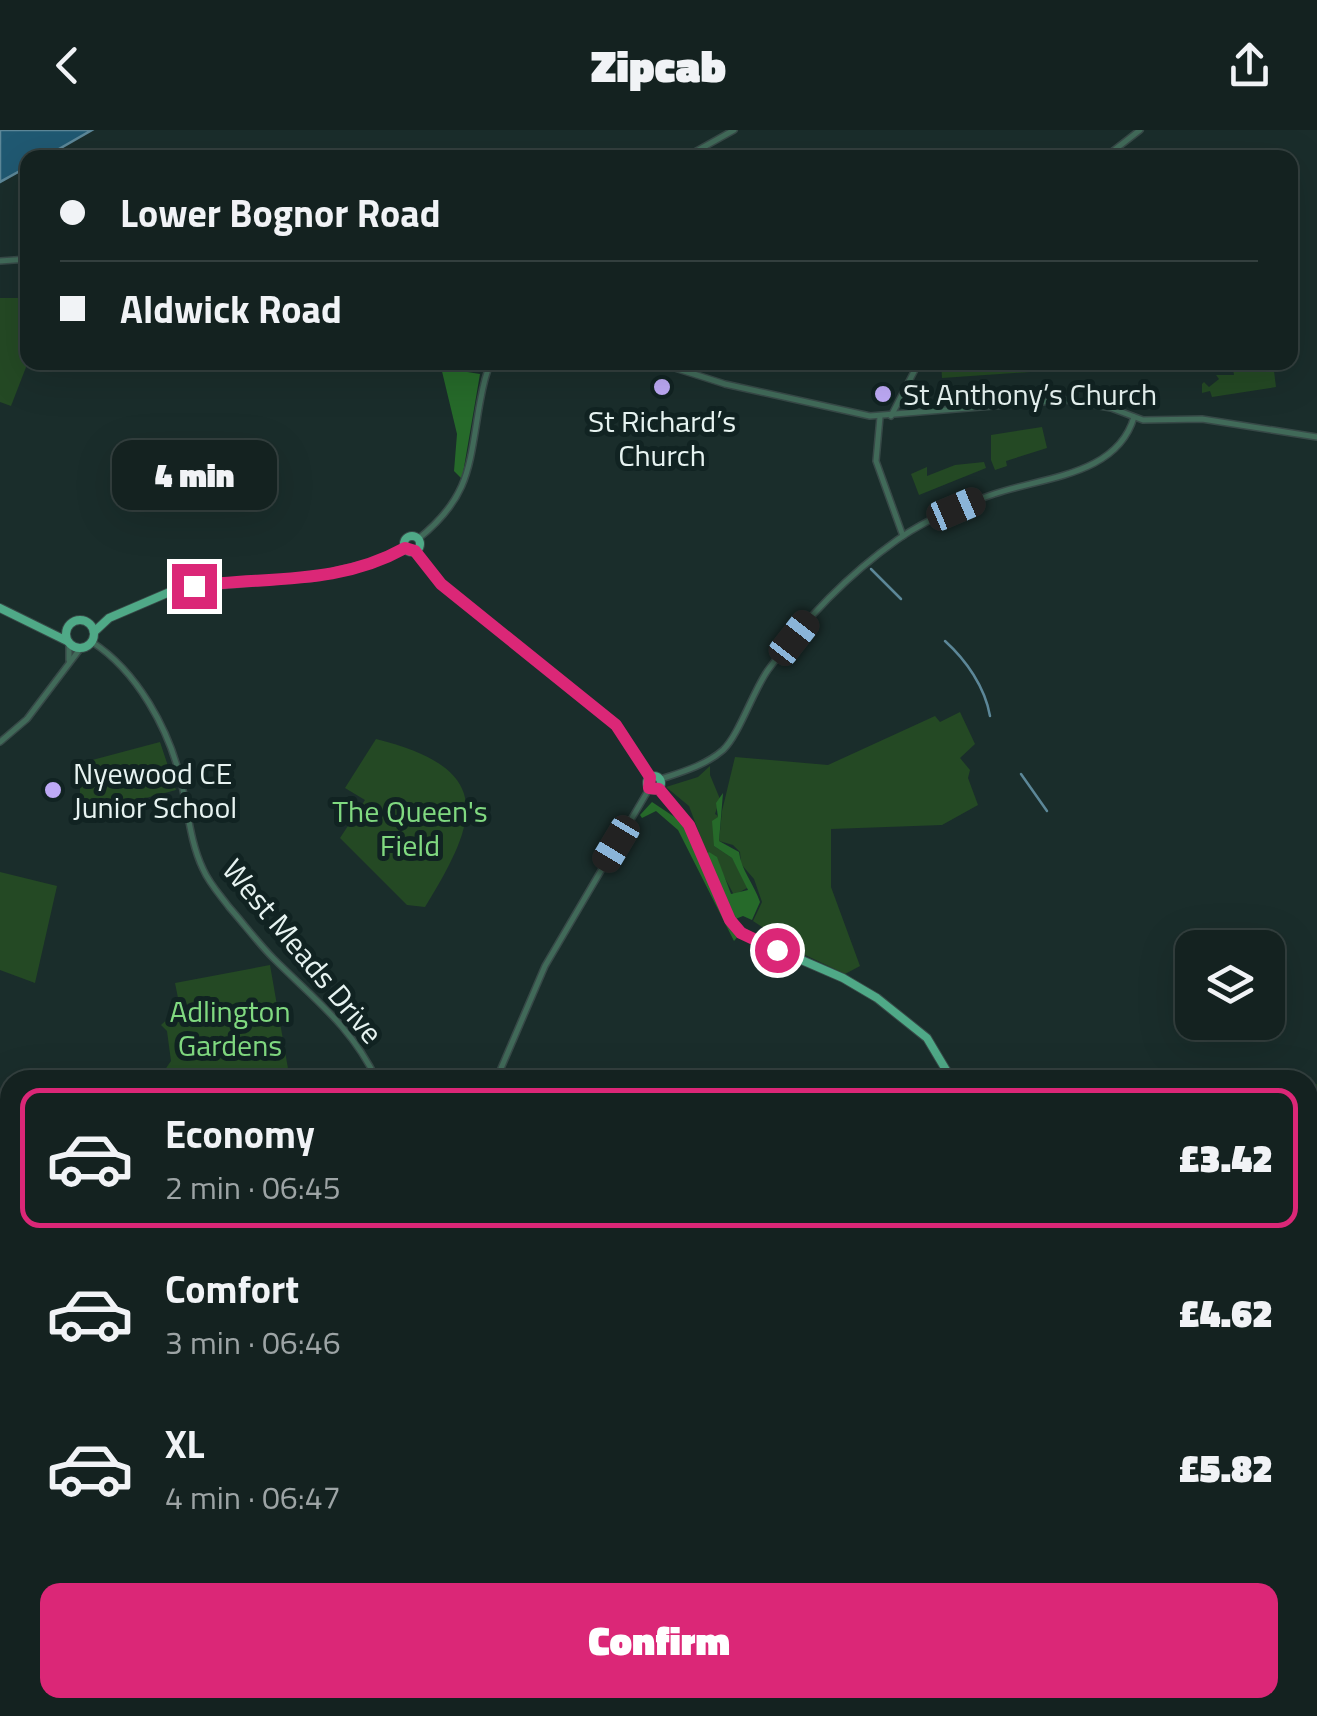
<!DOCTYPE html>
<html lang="en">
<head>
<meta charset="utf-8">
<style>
  :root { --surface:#142220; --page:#1d2a29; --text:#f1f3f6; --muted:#9da4a5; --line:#333f3e; --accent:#db2777 }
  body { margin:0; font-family:"Titillium Web",sans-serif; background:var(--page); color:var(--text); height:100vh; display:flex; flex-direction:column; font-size:38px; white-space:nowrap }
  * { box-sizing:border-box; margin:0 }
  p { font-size:32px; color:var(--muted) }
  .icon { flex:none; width:55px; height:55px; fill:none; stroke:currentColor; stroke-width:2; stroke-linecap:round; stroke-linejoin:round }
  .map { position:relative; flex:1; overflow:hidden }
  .panel { position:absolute; left:0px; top:940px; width:1318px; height:648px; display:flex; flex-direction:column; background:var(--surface); border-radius:30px 30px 0 0; box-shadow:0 10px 40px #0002,0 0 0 2px var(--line) }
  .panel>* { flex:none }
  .banner { position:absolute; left:20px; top:20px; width:1278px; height:220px; border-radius:20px; box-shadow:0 10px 40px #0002,0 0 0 2px var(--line); display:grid; align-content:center; height:220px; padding:0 40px; background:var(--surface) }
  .buttons { position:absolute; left:1175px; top:800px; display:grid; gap:20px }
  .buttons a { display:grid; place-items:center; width:110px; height:110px; border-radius:20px; background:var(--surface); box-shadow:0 10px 40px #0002,0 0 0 2px var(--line); font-size:50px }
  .end { position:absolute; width:45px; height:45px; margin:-22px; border:12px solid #db2777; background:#fff; box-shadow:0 0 0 5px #fff }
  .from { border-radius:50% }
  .bubble { position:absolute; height:70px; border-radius:20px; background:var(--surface); box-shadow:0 10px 40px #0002,0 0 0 2px var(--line); font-size:32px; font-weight:800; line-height:70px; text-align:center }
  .car { position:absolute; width:30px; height:60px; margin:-30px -15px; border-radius:12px; box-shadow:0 0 8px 2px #0007; background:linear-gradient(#222 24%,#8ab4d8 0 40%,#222 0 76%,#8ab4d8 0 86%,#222 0) }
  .banner b { display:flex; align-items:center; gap:35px; height:95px; font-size:38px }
  .banner b+b { border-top:2px solid var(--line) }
  .banner i { width:25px; height:25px; background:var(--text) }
  ul { padding:18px 0 0; list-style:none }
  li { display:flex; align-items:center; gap:30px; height:140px; margin:0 20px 15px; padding:0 20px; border:5px solid transparent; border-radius:20px }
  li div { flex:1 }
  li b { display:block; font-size:38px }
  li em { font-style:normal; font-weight:800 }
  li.on { border-color:var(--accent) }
  li>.icon { width:90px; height:90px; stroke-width:1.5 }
  .primary-button { display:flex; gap:20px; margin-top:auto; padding:20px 40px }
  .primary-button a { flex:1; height:115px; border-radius:20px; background:var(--accent); color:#fff; font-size:40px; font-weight:800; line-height:115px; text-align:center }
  header { display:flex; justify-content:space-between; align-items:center; height:130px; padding:0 40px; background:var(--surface); font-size:45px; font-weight:800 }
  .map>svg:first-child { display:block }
  .green { fill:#244924 }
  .forest { fill:#266a2a }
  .water { fill:#205972; stroke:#5c8798; stroke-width:2.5 }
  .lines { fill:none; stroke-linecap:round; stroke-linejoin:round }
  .stream { stroke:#5c8798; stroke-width:2.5 }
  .minor-casing { stroke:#374947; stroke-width:8 }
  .major-casing { stroke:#374947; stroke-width:10 }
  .minor { stroke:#416a59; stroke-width:5 }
  .major { stroke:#4fa987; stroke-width:8 }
  .route { stroke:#db2777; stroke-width:12 }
  .poi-dot { fill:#bda9f5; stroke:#112322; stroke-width:4 }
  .labels { text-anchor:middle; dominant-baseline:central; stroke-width:10; stroke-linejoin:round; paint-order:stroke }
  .poi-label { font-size:30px; fill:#e7f3f1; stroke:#112322; text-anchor:start }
  .park-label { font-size:30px; fill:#80d980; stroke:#112322 }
  .street-label { font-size:30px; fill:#e7f3f1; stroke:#112322 }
</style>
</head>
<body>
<header><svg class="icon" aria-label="back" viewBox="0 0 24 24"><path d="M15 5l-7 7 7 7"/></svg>Zipcab<svg class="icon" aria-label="share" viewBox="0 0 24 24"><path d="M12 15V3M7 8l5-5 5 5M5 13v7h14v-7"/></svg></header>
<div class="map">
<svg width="1317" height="1586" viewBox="0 0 1317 1586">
  <rect width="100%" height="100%" fill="#1a2d2b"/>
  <!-- green -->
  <g class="green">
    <path d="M0 168H22L28 232 11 276 0 272Z"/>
    <path d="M1089 232 1090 238 942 248 941 233Z"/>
    <path d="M1273 233 1276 257 1212 267 1210 261 1202 263V254L1204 252 1209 257 1219 249 1216 245H1234L1232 233Z"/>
    <path d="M1042 297 1047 318 1006 331 1007 336 995 340 991 330V305Z"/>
    <path d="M984 332 986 338 919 365 911 344 927 337V346L955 335Z"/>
    <path d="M960 582 975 614 960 628 970 640 968 648 978 675 942 695 831 699V757L860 836 845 844 801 823 753 791 762 772 754 749 741 734 740 722 733 715 719 711 722 681 735 627 828 635 935 586 940 592Z"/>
    <path d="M376 609C496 639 479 689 425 777L407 775 340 708 365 670 345 658Z"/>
    <path d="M160 612 176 660 79 686 81 633Z"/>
    <path d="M710 636V645L720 669 715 684 718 686 714 716 732 728 749 757 734 765 713 726 707 724 689 676 666 657 698 647Z"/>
    <path d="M0 742 57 756 35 853 0 840Z"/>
    <path d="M270 835 290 950H126L162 944 171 931 167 901 161 895 173 884 181 883 175 853Z"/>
    <path d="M1317 954V1065L1308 1064V955Z"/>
  </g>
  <!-- forest -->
  <g class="forest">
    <path d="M440 233H459L461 241 480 244 462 349 454 341 457 304Z"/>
    <path d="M723 663 719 711 739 722C741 740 754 754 760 772L752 790 743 786 733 790 707 724 709 722 717 727 731 764 748 760 732 728 714 716 712 691 718 687 716 673Z"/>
    <path d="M652 672 685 694 725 786 739 805 734 811 678 700 656 681 642 688 640 685Z"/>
  </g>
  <!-- water -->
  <path class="water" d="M0 0H92L45 27 28 28 27 37 0 52Z"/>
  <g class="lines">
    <!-- stream -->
    <g class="stream">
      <path d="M871 439 901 469"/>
      <path d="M945 511C966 530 985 557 990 586"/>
      <path d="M1021 644 1047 681"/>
    </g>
    <!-- minor casing -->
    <g class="minor-casing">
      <g id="minor">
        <path d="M684 28 734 0"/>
        <path d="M1104 28 1140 0"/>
        <path d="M0 131 28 129"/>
        <path d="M656 232 725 254 870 286 1066 270 1111 278 1143 290 1202 289 1317 307"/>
        <path d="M891 286 919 232"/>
        <path d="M880 287 876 331 903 406"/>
        <path d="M418 409C469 368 469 338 479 278 482 262 484 247 491 232"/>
        <path d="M92 512C137 541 169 599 181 651 188 680 190 712 203 739 209 753 220 765 229 777 244 794 258 813 274 829 315 870 351 896 377 950"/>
        <path d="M69 530V514"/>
        <path d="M0 612 27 589 80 519"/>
        <path d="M661 649C682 642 706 635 723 620 739 605 753 561 768 540 805 489 845 447 897 410 925 390 961 375 994 364 1042 347 1117 346 1134 287"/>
        <path d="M496 950 545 836 649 659"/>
        <path d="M146 1586 151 1578"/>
      </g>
    </g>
    <!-- major casing -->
    <g class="major-casing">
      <g id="major">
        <circle cx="412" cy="414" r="8"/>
        <path d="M415 421 441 454 616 595 650 647"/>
        <path d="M0 478 67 511"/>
        <circle cx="80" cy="504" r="14"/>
        <path d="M94 502 109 488 179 458 313 447 372 433 405 418"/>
        <circle cx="654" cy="653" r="7"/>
        <path d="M659 659 689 695 734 797 751 808 843 848 877 868 927 908 952 950"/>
        <path d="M1308 1068H1317"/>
        <path d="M0 1293 10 1295"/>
        <path d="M390 1578 398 1586"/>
      </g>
    </g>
    <!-- minor -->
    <use href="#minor" class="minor"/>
    <!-- major -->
    <use href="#major" class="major"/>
  </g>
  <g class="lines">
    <!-- route -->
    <path class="route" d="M194 456C267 446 337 456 405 418L415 421 441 454 616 595 650 647 649 658 659 659 689 695 730 790 741 803 777 820"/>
  </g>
  <!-- markers -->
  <g class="poi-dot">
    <circle cx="662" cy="257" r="10"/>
    <circle cx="883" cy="264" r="10"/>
    <circle cx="53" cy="660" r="10"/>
  </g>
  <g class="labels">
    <!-- poi labels -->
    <g class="poi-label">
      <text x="903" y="264">St Anthony’s Church</text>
      <text x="662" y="291" text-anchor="middle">St Richard’s<tspan x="662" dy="34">Church</tspan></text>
      <text x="73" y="643">Nyewood CE<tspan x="73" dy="34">Junior School</tspan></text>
    </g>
    <!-- park labels -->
    <g class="park-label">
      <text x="410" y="681">The Queen's<tspan x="410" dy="34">Field</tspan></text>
      <text x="230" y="881">Adlington<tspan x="230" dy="34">Gardens</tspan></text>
    </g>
    <!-- street labels -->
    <g class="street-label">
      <text transform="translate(303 821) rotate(50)">West Meads Drive</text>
    </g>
  </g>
</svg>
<div class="buttons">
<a><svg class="icon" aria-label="layers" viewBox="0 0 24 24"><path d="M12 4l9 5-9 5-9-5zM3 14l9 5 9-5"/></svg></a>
</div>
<i class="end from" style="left:777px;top:820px"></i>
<i class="end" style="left:194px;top:456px"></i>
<div class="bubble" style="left:112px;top:310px;width:165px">4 min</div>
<i class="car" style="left:956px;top:379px;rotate:67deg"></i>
<i class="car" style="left:794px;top:508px;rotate:38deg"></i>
<i class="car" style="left:616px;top:714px;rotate:211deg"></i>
<div class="banner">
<b><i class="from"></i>Lower Bognor Road</b>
<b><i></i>Aldwick Road</b>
</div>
<section class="panel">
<ul>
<li class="on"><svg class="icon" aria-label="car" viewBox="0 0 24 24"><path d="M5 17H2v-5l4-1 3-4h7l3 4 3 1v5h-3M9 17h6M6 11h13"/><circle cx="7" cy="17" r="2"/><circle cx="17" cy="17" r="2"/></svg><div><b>Economy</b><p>2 min · 06:45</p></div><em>£3.42</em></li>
<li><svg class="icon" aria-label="car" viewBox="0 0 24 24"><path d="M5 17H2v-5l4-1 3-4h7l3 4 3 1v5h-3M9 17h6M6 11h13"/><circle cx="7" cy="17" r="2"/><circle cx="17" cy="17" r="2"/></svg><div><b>Comfort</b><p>3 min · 06:46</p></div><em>£4.62</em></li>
<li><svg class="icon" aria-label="car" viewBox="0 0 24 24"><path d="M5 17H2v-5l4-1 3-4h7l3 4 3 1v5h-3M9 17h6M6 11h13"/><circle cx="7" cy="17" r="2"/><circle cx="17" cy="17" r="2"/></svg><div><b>XL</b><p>4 min · 06:47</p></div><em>£5.82</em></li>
</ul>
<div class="primary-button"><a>Confirm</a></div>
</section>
</div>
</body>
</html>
